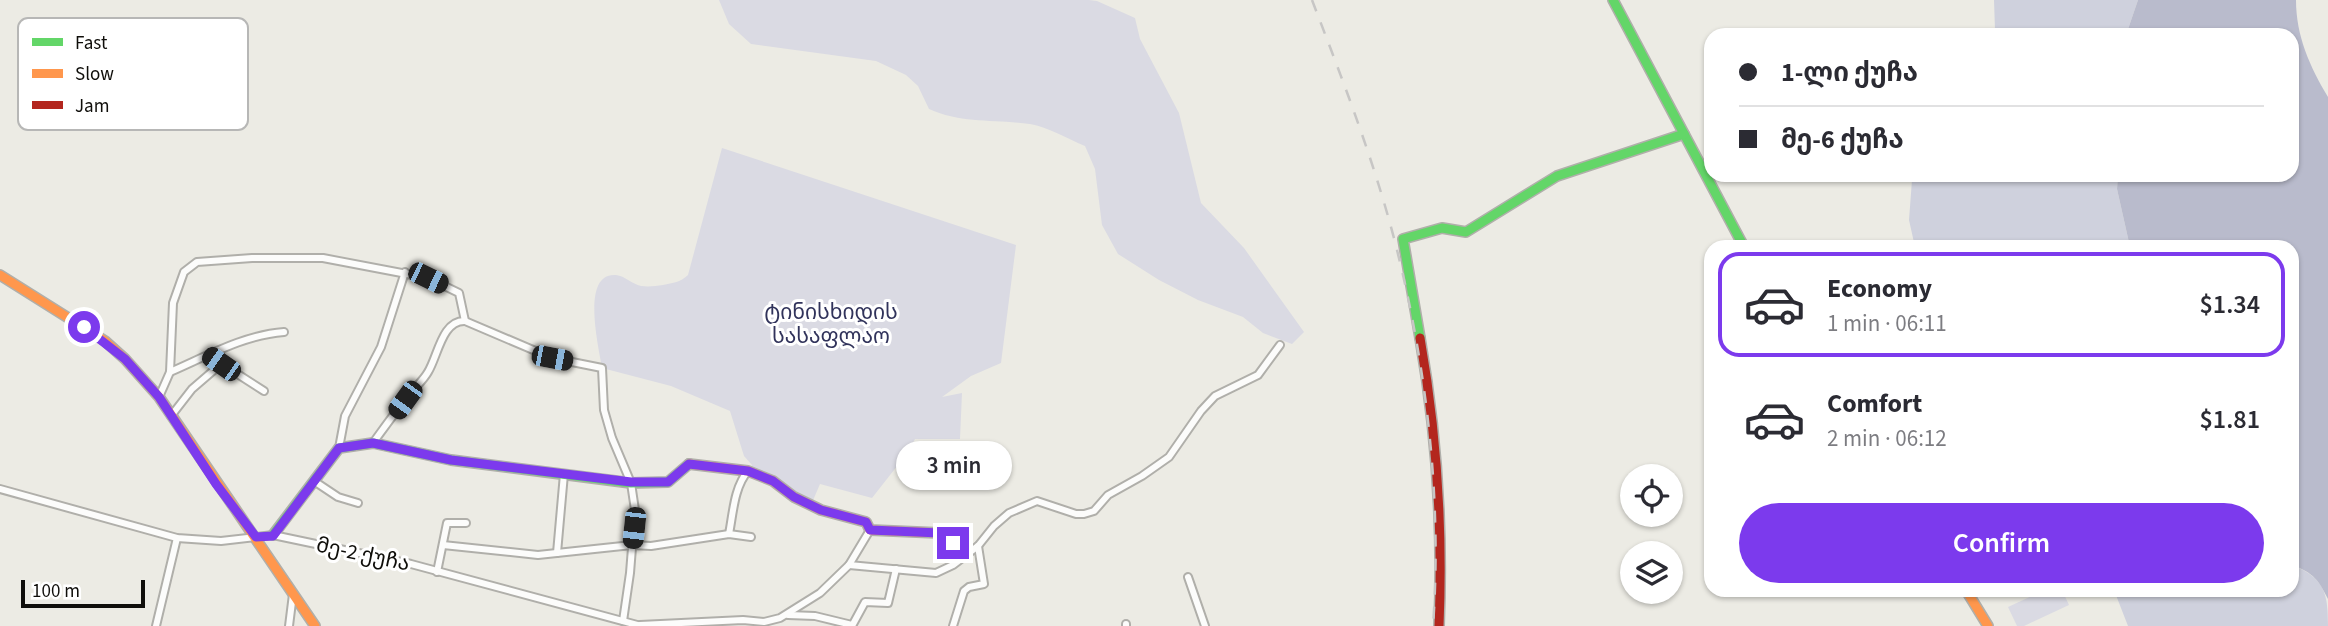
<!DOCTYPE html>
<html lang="en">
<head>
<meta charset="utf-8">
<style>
  :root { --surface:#fff; --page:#f2f2f3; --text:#2b2b33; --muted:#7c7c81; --line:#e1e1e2; --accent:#7c3aed }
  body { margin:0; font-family:"Source Sans 3","Noto Sans Georgian",sans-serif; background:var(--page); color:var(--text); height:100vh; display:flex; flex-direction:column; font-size:26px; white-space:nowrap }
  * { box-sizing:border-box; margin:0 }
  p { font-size:23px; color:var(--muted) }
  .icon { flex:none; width:38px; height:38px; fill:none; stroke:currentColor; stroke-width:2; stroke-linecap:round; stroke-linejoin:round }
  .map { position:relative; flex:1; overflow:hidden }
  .details { position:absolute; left:1704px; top:240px; width:595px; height:357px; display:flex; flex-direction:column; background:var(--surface); border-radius:21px; box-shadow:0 2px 5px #0004 }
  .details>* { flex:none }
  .top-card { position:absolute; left:1704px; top:28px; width:595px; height:154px; border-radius:21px; box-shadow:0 2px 5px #0004; display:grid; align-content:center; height:154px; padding:0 35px; background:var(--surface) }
  .fabs { position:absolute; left:1620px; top:464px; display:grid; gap:14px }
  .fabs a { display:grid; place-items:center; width:63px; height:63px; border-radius:50%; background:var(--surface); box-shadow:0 2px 5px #0004; font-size:35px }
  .scale { position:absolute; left:21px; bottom:18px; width:124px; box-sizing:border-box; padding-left:7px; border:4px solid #0f0e0a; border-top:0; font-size:19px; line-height:24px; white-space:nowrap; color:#0f0e0a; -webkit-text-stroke:5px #fff; paint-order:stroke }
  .end { position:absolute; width:32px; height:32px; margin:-16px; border:9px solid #7c3aed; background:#fff; box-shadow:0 0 0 4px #fff }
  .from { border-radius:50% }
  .bubble { position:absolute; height:49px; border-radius:24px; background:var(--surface); box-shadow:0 2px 5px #0004; font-size:23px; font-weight:600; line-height:49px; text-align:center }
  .car { position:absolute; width:21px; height:42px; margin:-21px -10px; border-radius:9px; box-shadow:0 0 5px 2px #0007; background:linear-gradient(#222 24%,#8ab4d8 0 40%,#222 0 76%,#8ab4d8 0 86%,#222 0) }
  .top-card b { display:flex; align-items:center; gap:24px; height:66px; font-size:26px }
  .top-card b+b { border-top:2px solid var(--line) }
  .top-card i { width:18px; height:18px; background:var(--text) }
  ul { padding:12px 0 0; list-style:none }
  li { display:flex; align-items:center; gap:21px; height:105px; margin:0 14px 10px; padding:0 21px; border:4px solid transparent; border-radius:21px }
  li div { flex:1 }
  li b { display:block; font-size:26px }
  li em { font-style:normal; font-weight:600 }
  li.on { border-color:var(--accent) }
  li>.icon { width:63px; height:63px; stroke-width:1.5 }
  .button { display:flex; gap:14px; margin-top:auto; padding:14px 35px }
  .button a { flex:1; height:80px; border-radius:42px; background:var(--accent); color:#fff; font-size:28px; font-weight:600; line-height:80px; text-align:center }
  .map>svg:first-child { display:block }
  .green { fill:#dadae3 }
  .forest { fill:#cfd1dd }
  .water { fill:#b9bbcc }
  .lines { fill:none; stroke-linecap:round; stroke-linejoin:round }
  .street-casing { stroke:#b0afaa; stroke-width:10 }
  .fast-casing { stroke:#b0afaa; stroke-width:12 }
  .slow-casing { stroke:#b0afaa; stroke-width:12 }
  .jam-casing { stroke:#b0afaa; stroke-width:12 }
  .street { stroke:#fcfcfb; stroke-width:6 }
  .fast { stroke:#63d668; stroke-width:9 }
  .slow { stroke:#ff974d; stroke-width:9 }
  .jam { stroke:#b3261e; stroke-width:9 }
  .rail { stroke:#c7c6c5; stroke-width:2.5; stroke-dasharray:12 12; stroke-linecap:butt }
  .route { stroke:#7c3aed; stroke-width:9 }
  .labels { text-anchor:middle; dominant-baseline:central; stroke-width:6; stroke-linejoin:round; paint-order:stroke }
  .park-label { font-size:21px; fill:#31335b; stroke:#fff }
  .street-label { font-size:21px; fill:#0f0e0a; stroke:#fff }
  .key { fill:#fff; stroke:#b7b7b6; stroke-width:2 }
  .key-label { font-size:19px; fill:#0f0e0a }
</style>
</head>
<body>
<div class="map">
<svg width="2328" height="626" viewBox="0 0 2328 626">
  <rect width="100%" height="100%" fill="#ecebe4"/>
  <!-- green -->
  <g class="green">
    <path d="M719 0H1089L1097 1 1135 18 1140 39 1179 113 1201 203 1244 248 1304 332 1292 344 1263 333 1243 317 1198 300 1159 280 1118 254 1102 225 1095 169 1085 146C1068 139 1048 127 1030 124 995 119 962 124 929 109L918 86 906 75 876 61 751 44 729 24Z"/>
    <path d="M722 148 1016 245 1001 363 971 376 942 397 962 393 960 439H915L905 456 872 498 820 484 811 505 748 471 752 465 744 456 730 411 671 386 602 368C599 348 580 272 616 275 625 276 632 284 641 286 649 287 656 286 663 285 673 283 681 282 688 275Z"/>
    <path d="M2045 590H2062L2069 605 2024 626H2017L2008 607Z"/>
  </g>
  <!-- forest -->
  <g class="forest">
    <path d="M1994 0H2138L2126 35H1985L1995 30Z"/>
    <path d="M1910 175H2118L2117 189 2130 247H1915L1909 220 1912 180Z"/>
    <path d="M2293 565C2325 579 2328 593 2328 626H2128L2114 590H2292Z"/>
  </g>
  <!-- water -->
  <path class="water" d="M2138 0H2296C2296 36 2310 67 2328 97V599C2318 579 2314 574 2293 565L2292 247H2130L2117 189 2118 175H2292V35H2126Z"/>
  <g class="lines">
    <!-- street casing -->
    <g class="street-casing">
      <g id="street">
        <path d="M208 355 264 391"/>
        <path d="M170 372C207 356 244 335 284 332"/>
        <path d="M159 397 170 372 173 303 184 272 197 262 252 258H323L428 278 459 293 465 321"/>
        <path d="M171 416 192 389 221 364"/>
        <path d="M373 443C384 428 395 412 407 398 413 389 423 381 428 372 438 356 442 320 465 321L552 358 602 368 604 410 612 438 631 483 635 510 630 573 623 621"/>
        <path d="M339 448 345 416 381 347 405 272"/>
        <path d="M314 481 338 497 358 503"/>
        <path d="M0 489 177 538 221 541 273 535 411 564 641 626"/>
        <path d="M729 534C733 514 734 487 748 471"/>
        <path d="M443 545 538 555 632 545 651 546 729 534 751 537"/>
        <path d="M557 553 564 474"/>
        <path d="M849 565 936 573 953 565 978 546 994 526 1009 513 1037 501 1076 514H1084L1094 511 1108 495 1142 476 1169 457 1201 411 1215 396 1258 375 1280 345"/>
        <path d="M437 572 447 523H466"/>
        <path d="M1188 577 1205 626"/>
        <path d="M788 615 815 616 852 625"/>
        <path d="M1126 624V626"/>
        <path d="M640 625 743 620 764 622 780 618 820 593 849 565 870 530"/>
        <path d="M156 626 177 538"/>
        <path d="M289 626 293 594"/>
        <path d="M852 626 865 602 888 603 896 569"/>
        <path d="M953 626 964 591 969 587 984 584 978 546"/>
      </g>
    </g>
    <!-- fast casing -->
    <g class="fast-casing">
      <g id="fast">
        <path d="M1613 0 1744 247"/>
        <path d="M1420 338 1403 239 1442 228 1466 232 1557 176 1684 134"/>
        <path d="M273 535 339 448 373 443 451 460 631 483 668 482 689 464"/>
      </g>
    </g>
    <!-- slow casing -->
    <g class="slow-casing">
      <g id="slow">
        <path d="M0 275 105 341 125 359 159 397 315 626"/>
        <path d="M689 464 748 471 773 481 794 497 821 510 866 522 870 530 940 533 967 554"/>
        <path d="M1966 590 1988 626"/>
      </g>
    </g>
    <!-- jam casing -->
    <g class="jam-casing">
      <path id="jam" d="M1420 338C1437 434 1443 529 1439 626"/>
    </g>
    <!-- street -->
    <use href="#street" class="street"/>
    <!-- fast -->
    <use href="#fast" class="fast"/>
    <!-- slow -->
    <use href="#slow" class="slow"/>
    <!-- jam -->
    <use href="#jam" class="jam"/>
    <!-- rail -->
    <path class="rail" d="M1312 0C1343 81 1375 163 1396 246 1427 369 1442 500 1433 626"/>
  </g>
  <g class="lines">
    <!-- route -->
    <path class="route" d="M84 327 125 359 159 397 216 484 256 537 273 536 339 448 373 443 451 460 631 482H668L689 464 748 471 773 481 794 497 821 510 866 522 870 530 940 533 953 543"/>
  </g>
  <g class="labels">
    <!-- park labels -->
    <g class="park-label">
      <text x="831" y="312">ტინისხიდის<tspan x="831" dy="24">სასაფლაო</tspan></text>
    </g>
    <!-- street labels -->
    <g class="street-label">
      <text transform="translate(363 554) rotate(12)">მე-2 ქუჩა</text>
    </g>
  </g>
  <!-- legend -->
  <rect x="18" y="18" width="230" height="112" rx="10" class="key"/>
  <rect x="32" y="38" width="31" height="8" fill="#63d668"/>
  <rect x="32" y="69" width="31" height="9" fill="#ff974d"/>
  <rect x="32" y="101" width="31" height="8" fill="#b3261e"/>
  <g class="key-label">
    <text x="75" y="49">Fast</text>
    <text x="75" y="80">Slow</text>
    <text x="75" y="112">Jam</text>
  </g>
</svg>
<div class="fabs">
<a><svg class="icon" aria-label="locate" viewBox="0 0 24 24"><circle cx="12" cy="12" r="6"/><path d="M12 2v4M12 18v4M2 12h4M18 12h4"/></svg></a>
<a><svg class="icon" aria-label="layers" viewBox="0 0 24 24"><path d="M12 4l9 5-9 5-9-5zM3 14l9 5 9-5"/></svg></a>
</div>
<div class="scale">100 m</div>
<i class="end from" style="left:84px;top:327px"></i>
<i class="end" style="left:953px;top:543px"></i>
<div class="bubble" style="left:896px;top:441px;width:116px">3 min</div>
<i class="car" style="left:428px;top:278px;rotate:116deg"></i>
<i class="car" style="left:552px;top:358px;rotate:101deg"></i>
<i class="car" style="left:221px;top:364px;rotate:305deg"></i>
<i class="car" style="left:405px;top:400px;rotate:216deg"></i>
<i class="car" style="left:634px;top:528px;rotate:186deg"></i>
<div class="top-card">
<b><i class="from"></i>1-ლი ქუჩა</b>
<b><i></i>მე-6 ქუჩა</b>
</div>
<section class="details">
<ul>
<li class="on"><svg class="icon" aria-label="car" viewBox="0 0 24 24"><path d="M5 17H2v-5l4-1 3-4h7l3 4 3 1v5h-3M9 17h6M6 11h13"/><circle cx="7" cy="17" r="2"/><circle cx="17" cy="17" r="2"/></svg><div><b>Economy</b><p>1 min · 06:11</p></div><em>$1.34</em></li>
<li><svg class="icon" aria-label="car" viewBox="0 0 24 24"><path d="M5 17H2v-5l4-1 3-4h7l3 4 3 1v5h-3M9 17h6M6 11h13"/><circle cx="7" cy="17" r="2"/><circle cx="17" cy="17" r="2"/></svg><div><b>Comfort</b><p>2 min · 06:12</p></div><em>$1.81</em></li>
</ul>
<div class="button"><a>Confirm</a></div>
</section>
</div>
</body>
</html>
